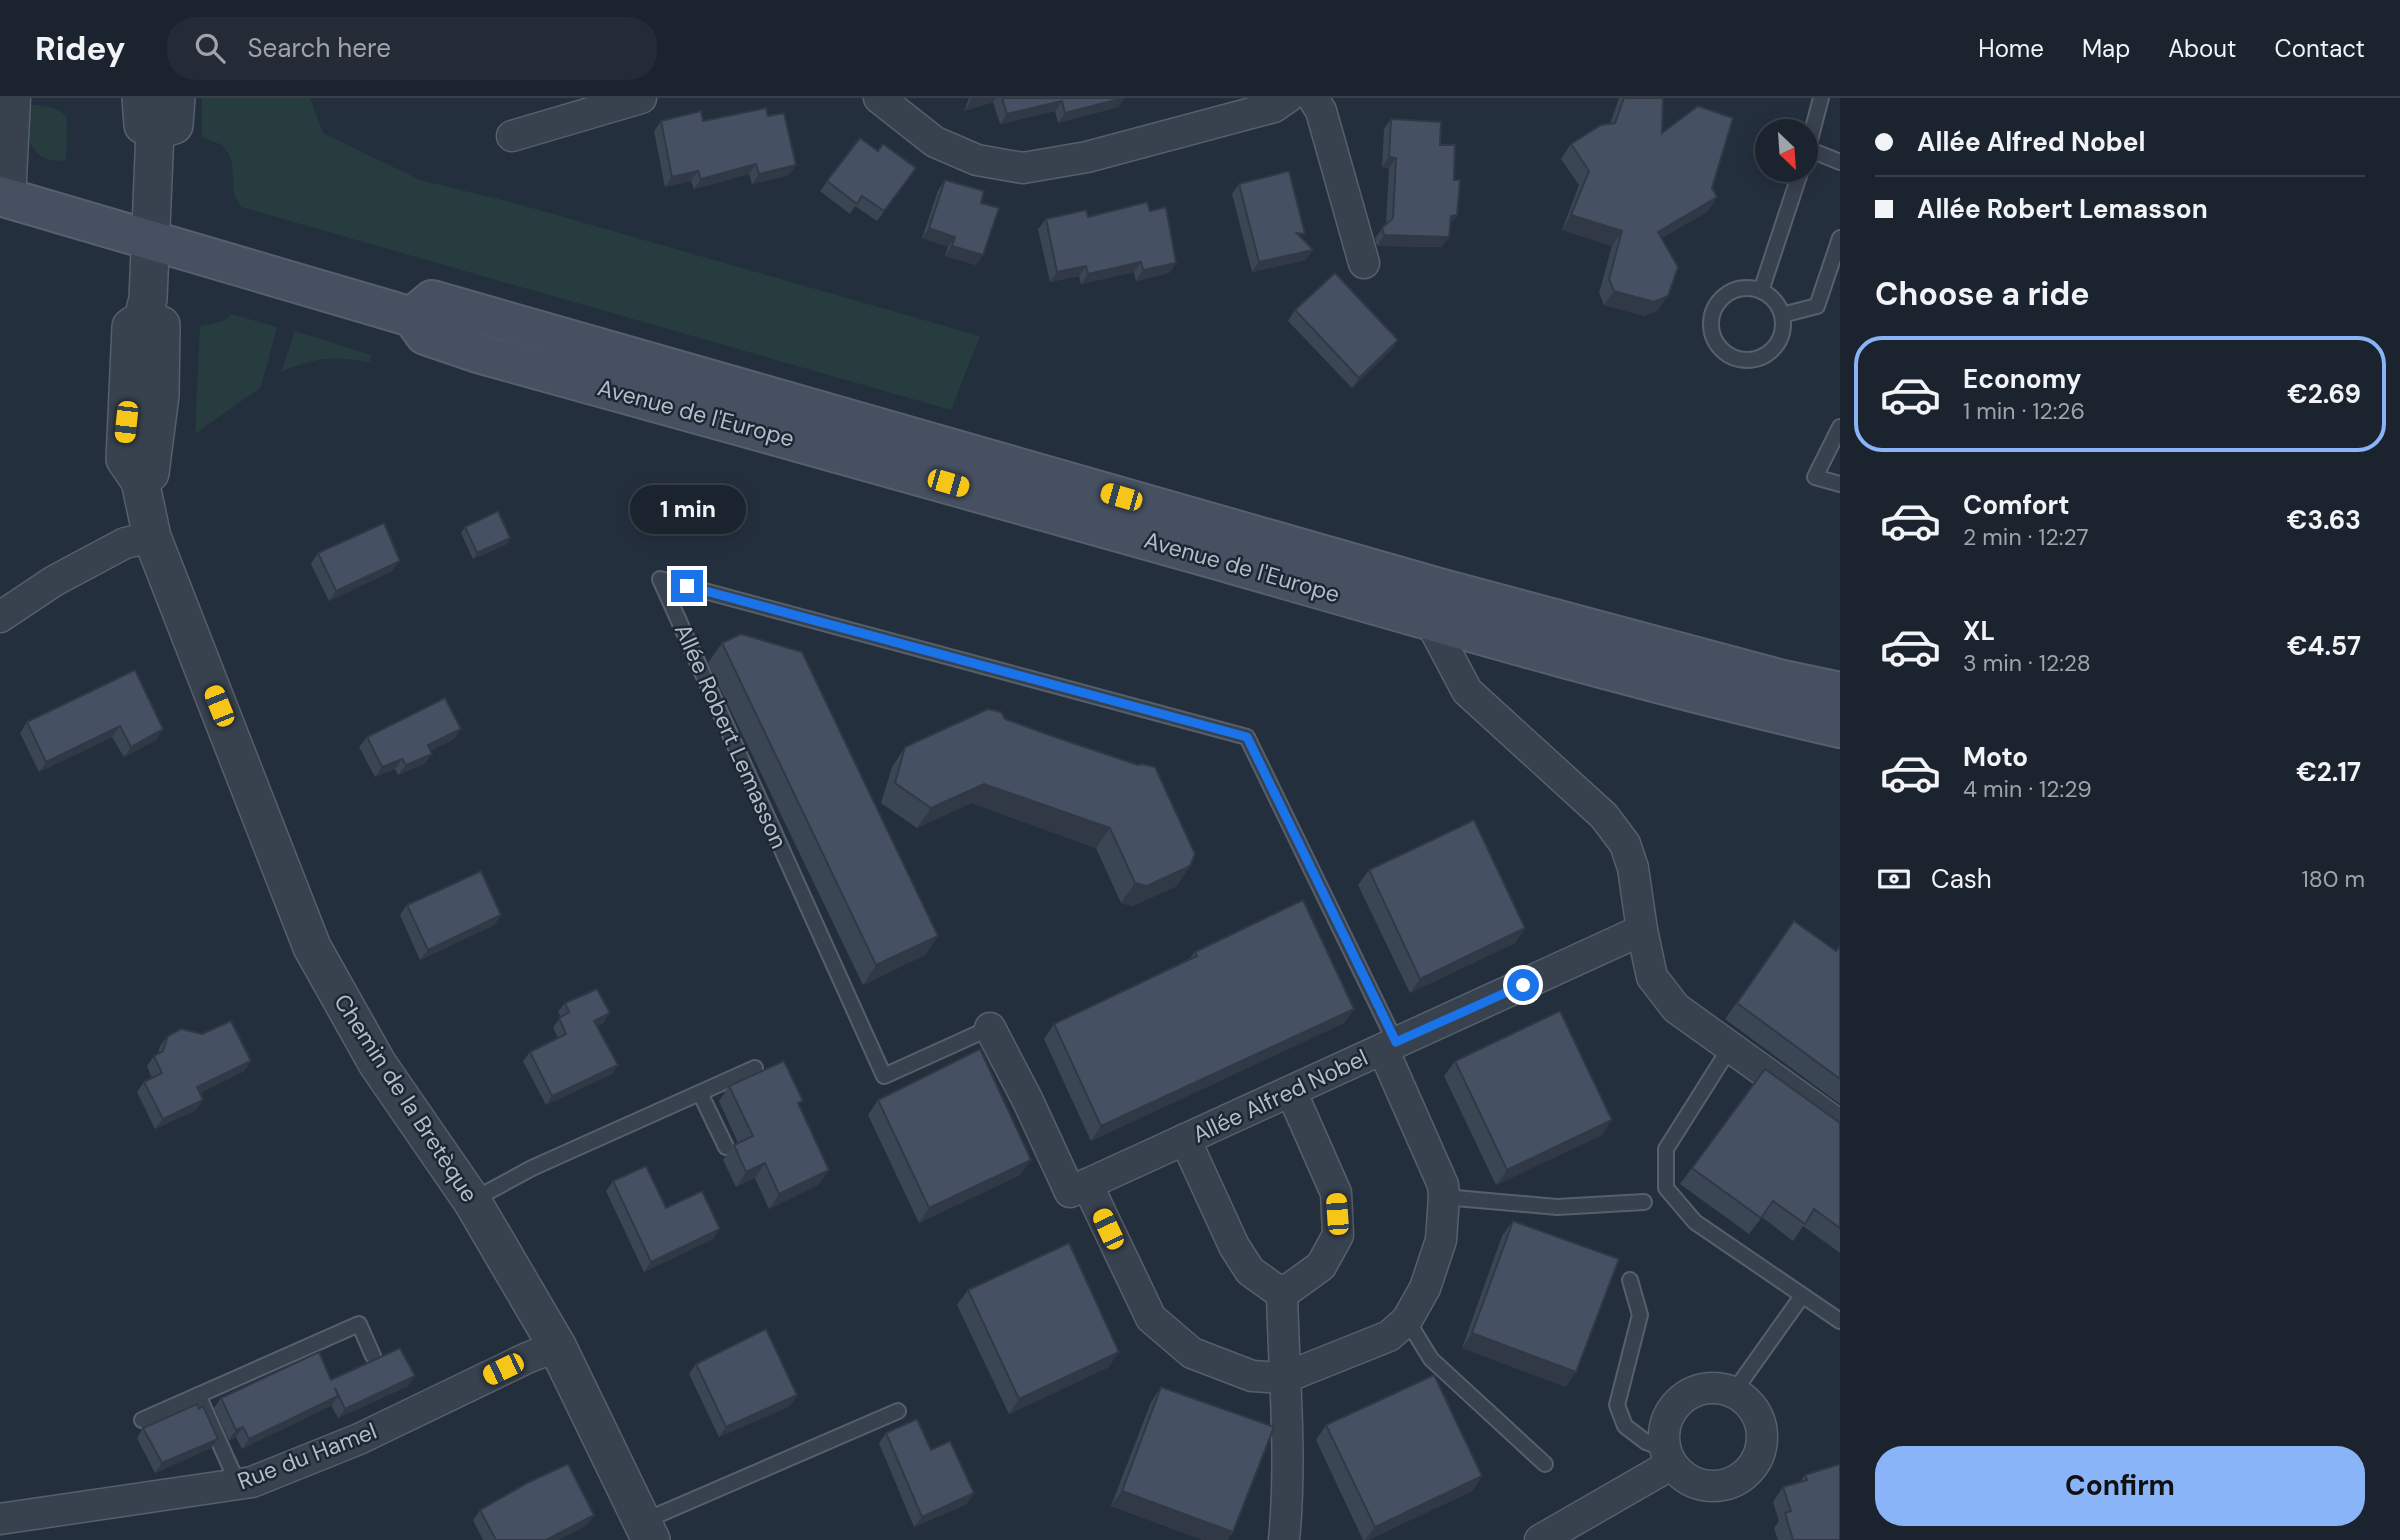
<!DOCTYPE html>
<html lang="en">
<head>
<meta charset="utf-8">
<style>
  :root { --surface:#1b232e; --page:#242b36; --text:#f1f3f6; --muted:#a0a4aa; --line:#39404a; --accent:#8ab4f8 }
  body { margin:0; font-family:"DM Sans",sans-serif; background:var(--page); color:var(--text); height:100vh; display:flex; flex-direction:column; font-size:26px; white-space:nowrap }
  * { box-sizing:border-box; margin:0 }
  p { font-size:23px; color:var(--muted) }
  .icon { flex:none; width:38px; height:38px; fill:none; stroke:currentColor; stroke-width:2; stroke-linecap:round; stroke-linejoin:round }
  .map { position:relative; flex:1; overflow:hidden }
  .side { display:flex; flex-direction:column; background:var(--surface); width:560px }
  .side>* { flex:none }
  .guide { display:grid; align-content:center; height:154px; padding:0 35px; background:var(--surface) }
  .needle { width:46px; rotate:155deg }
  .fabs { position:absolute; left:1755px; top:21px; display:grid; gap:14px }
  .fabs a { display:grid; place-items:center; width:63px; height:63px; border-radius:50%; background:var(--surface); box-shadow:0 4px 18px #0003,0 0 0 2px var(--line); font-size:35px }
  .end { position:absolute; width:32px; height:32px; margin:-16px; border:9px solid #1a73e8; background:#fff; box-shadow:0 0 0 4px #fff }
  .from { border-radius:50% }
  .bubble { position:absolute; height:49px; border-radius:24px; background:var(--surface); box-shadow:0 4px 18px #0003,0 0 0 2px var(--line); font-size:23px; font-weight:700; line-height:49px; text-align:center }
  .car { position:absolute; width:21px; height:42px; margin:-21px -10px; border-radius:9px; box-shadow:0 0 5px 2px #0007; background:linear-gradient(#f5c518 24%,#345 0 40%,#f5c518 0 76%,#345 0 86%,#f5c518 0) }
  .guide b { display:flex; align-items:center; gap:24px; height:66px; font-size:26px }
  .guide b+b { border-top:2px solid var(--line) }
  .guide i { width:18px; height:18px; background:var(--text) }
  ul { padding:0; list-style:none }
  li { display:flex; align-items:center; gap:21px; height:116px; margin:0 14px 10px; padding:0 21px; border:4px solid transparent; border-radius:28px }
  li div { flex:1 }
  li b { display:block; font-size:26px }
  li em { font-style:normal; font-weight:700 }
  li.current { border-color:var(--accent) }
  li>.icon { width:63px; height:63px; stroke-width:1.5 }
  h2 { padding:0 35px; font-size:32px; line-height:84px }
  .pay { display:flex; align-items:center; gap:18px; height:77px; padding:0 35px; font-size:26px }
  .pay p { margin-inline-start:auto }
  .action { display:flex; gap:14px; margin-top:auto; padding:14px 35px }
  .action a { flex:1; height:80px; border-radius:28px; background:var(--accent); color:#111; font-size:28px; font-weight:700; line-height:80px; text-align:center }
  header { display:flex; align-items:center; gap:42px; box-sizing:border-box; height:98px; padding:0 35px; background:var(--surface); border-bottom:2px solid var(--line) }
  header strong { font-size:33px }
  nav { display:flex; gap:38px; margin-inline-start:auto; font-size:24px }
  .search { width:490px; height:63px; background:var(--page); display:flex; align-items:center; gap:18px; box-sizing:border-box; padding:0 24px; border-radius:28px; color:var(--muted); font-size:26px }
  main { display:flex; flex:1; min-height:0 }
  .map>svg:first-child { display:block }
  .green { fill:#263c3f }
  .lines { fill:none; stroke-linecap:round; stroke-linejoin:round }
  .service-casing { stroke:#565f6c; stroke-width:18 }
  .minor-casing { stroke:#565f6c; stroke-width:33 }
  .tertiary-casing { stroke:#565f6c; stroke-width:40 }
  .secondary-casing { stroke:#565f6c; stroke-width:42 }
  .service { stroke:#38414e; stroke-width:14 }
  .minor { stroke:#38414e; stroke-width:30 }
  .tertiary { stroke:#38414e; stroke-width:37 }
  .secondary { stroke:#465061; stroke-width:38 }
  .wall { fill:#3b4654 }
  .shaded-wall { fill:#303945 }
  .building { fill:#455162; stroke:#303945; stroke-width:2 }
  .route { stroke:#1a73e8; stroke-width:9 }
  .labels { text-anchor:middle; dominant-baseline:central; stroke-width:5; stroke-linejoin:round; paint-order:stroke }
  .street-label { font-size:23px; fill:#b4bcc9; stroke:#1d2633 }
</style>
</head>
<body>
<header>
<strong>Ridey</strong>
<div class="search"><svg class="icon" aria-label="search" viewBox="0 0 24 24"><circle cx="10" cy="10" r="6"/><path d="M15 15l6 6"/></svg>Search here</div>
<nav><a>Home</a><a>Map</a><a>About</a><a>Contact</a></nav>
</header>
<main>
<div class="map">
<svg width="1840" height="1442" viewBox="0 0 1840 1442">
  <rect width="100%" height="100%" fill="#242f3e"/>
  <!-- green -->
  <g class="green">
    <path d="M202 0H310L323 35 420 82 518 106 980 238 951 312 241 109 234 96 232 65 229 56 222 47 202 39Z"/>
    <path d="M27 6C41 8 61 8 67 21L66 63C57 62 44 63 38 56 33 51 33 47 27 43Z"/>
    <path d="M231 216 277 229 261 289 195 336 200 228 225 223Z"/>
    <path d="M295 233 371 257 370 264C330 258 318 259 281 274Z"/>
  </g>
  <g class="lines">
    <!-- service casing -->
    <g class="service-casing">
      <g id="service">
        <path d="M1808 51 1840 64"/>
        <path d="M1806 57 1821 0"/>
        <circle cx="1747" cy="226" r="36"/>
        <path d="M1761 193 1801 72"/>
        <path d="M1782 217 1817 208 1840 140"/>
        <path d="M1840 329 1815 379 1840 386"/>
        <path d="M990 930 884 978 660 481 1247 639 1396 945"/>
        <path d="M1731 948 1666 1051V1090L1695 1124 1840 1223"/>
        <path d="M700 995 726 1049"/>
        <path d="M1444 1099 1557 1109 1644 1104"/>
        <path d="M473 1102 532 1070 755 970"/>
        <path d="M1630 1182 1640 1217 1617 1307 1625 1328 1646 1344 1665 1351"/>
        <path d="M1407 1222 1431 1261 1545 1366"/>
        <path d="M1733 1295 1802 1198"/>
        <path d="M198 1297 238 1386"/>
        <path d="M142 1322 359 1226 373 1258"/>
        <path d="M644 1423 898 1313"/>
      </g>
    </g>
    <!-- minor casing -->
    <g class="minor-casing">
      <g id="minor">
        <path d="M879 0 935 44 977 62 1023 70 1087 59 1274 9 1287 0"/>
        <path d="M1313 0 1321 13 1364 165"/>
        <path d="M512 38 641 0"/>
        <path d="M10 101 15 0"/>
        <path d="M0 519 54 483 125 445 152 439"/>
        <path d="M1430 523 1467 593 1604 718 1625 746 1633 770 1642 832 1652 879 1676 910 1840 1028"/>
        <path d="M990 930 1027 1001 1070 1094 1642 832"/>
        <path d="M1185 1041 1234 1148 1250 1173 1282 1196"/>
        <path d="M1087 1086 1151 1220 1192 1255 1252 1278 1284 1280 1389 1238 1407 1222 1425 1190 1441 1142 1444 1099 1443 1087 1383 951"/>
        <path d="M1282 1196C1284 1278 1292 1360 1284 1442"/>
        <path d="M1282 1196 1321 1168 1338 1137 1336 1095 1291 993"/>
        <circle cx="1713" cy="1339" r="49"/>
        <path d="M0 1421 252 1384 359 1341 527 1260 557 1248"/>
        <path d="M1540 1442 1672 1366"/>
      </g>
    </g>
    <!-- tertiary casing -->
    <g class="tertiary-casing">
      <g id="tertiary">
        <path d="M141 0 143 27 155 33 174 27 176 0"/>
        <path d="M155 33 148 201 143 221 131 229 125 361 140 383 152 439 312 849 377 965 472 1103 557 1248 651 1442"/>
        <path d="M140 383 150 375 160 297 161 227 143 221"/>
      </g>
    </g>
    <!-- secondary casing -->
    <g class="secondary-casing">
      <g id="secondary">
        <path d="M0 98 412 219 425 237 481 256C727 324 972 392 1218 462 1424 521 1631 582 1840 630"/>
        <path d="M412 219 432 202 1439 490 1779 581 1840 594"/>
      </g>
    </g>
    <!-- service -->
    <use href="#service" class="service"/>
    <!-- minor -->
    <use href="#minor" class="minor"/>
    <!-- tertiary -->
    <use href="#tertiary" class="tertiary"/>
    <!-- secondary -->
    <use href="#secondary" class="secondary"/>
  </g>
  <!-- wall -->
  <g class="wall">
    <path d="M969 0H1124L1118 9 1058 25 1055 13 1000 26 993 4 964 13Z"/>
    <path d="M1619 0H1663L1662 35 1712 90 1717 99 1707 114 1661 140 1658 212 1644 218 1604 207 1599 195 1612 148 1562 132 1579 87 1561 61 1571 46 1610 26Z"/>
    <path d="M768 18 796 67 789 77 752 86 749 76 694 91 691 83 665 89 654 33 661 23H703Z"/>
    <path d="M1391 21 1440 47 1454 82 1457 117 1450 126 1442 149 1377 148 1375 140 1386 126 1389 70 1382 69 1384 31Z"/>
    <path d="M860 40 909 80 877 123 855 108 850 116 820 93Z"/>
    <path d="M945 82 981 105 976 167 945 158 948 149 922 140 938 92Z"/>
    <path d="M1239 86 1302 140 1306 162 1252 174 1232 96Z"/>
    <path d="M1150 113 1176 165 1169 175 1136 183 1134 174 1081 186 1079 178 1050 184 1038 131 1046 121 1088 119Z"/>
    <path d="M1295 212 1398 242 1391 252 1352 290 1288 223Z"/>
    <path d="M465 429 510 440 507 446 473 461 461 435Z"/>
    <path d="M318 455 392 473 329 503 311 466Z"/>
    <path d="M722 545 938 838 925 857 863 887 708 565Z"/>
    <path d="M135 572 156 642 124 659 112 639 39 674 20 635 27 624Z"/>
    <path d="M1005 621 1177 788 1133 808 1121 805 1096 750 971 705 917 730 881 705 892 669 905 649Z"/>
    <path d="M461 631 454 641 430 653 432 656 424 666 398 677 395 671 375 679 359 649 367 639Z"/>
    <path d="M1369 772 1525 830 1515 845 1410 895 1358 787Z"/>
    <path d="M407 807 501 817 494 827 420 862 400 817Z"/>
    <path d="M1794 823 1836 853 1840 848V1006L1725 921Z"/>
    <path d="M1195 854 1354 911 1344 925 1091 1043 1044 941 1054 926 1189 861Z"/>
    <path d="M565 905 604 924 597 928 618 967 612 976 546 1007 523 963 530 954 558 940 553 929 561 919 558 914Z"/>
    <path d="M168 938 251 963 244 973 200 995 203 1002 196 1012 155 1031 137 994 144 984 152 980 147 968 154 958 158 956 160 948Z"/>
    <path d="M1455 963 1602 1037 1496 1087 1444 978Z"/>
    <path d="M729 988 799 1008 829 1072 818 1087 769 1111 755 1080 736 1089 723 1062 734 1047 738 1045 719 1003Z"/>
    <path d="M878 1002 1020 1077 919 1125 868 1017Z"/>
    <path d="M1840 1025V1155L1803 1128 1793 1143 1762 1119 1749 1136 1680 1086 1692 1070Z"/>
    <path d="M613 1083 666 1110 713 1141 644 1174 606 1093Z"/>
    <path d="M1513 1123 1566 1289 1462 1250 1502 1138Z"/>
    <path d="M968 1192 1109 1269 1009 1316 957 1207Z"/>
    <path d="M696 1266 797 1297 790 1308 719 1339 689 1276Z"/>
    <path d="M415 1278 408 1288 338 1320 331 1307 242 1351 236 1339 229 1342 214 1310 221 1300 331 1282Z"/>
    <path d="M1161 1289 1228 1442H1203L1111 1408 1151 1304Z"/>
    <path d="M1326 1327 1482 1378 1472 1393 1368 1442H1363L1316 1342Z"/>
    <path d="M143 1330 211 1350 155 1375 137 1340Z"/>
    <path d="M886 1335 931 1352 967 1406 914 1429 879 1345Z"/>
    <path d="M1805 1377 1840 1442H1778L1774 1430 1779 1423 1773 1404 1783 1389 1800 1384Z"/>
    <path d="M480 1412 594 1417 587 1427 558 1442H483L473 1422Z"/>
  </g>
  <!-- shaded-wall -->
  <g class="shaded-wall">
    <path d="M982 0H996L993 4 964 13 971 3Z"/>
    <path d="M1124 0 1118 9 1058 25 1065 15Z"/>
    <path d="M1062 3 1055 13 1000 26 1007 16Z"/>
    <path d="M1389 59 1396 60 1389 70 1382 69Z"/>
    <path d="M756 66 749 76 694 91 701 81Z"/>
    <path d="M796 67 789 77 752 86 759 76Z"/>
    <path d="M698 73 691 83 665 89 672 79Z"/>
    <path d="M1717 99 1707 114 1648 148 1658 134Z"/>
    <path d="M1457 117 1450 127 1451 118Z"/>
    <path d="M1571 117 1622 133 1612 148 1562 132Z"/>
    <path d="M929 130 955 139 948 149 922 140Z"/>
    <path d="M1384 137 1449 139 1442 149 1377 148Z"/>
    <path d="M952 148 983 157 976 167 945 158Z"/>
    <path d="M1313 152 1306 162 1252 174 1259 164Z"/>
    <path d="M1141 164 1134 174 1081 186 1088 176Z"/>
    <path d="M1176 165 1169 175 1136 183 1143 172Z"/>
    <path d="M1086 168 1079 178 1050 184 1057 174Z"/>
    <path d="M1614 193 1668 198 1658 212 1644 218 1604 207Z"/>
    <path d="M1398 242 1391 252 1352 290 1359 280Z"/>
    <path d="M510 440 507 446 473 461 477 455Z"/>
    <path d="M400 463 392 473 329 503 336 493Z"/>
    <path d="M120 628 112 639 39 674 46 664Z"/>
    <path d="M163 631 156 642 124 659 131 649Z"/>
    <path d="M461 631 454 641 421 657 428 647Z"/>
    <path d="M432 656 424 666 398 677 406 667Z"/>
    <path d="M402 661 395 671 375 679 382 669Z"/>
    <path d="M984 686 1110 730 1096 750 971 705 917 730 931 710Z"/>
    <path d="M1190 768 1177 788 1133 808 1121 805 1135 785Z"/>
    <path d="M501 817 494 827 420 862 428 852Z"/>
    <path d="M1525 830 1515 845 1410 895 1420 881Z"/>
    <path d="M938 838 925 857 863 887 876 867Z"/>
    <path d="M1354 911 1344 925 1091 1043 1101 1028Z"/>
    <path d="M610 915 604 924 588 932 594 923Z"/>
    <path d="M251 963 244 973 190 1000 197 989Z"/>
    <path d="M618 967 612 976 546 1007 552 998Z"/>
    <path d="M203 1002 196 1012 155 1031 163 1021Z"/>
    <path d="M1612 1022 1602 1037 1496 1087 1507 1072Z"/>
    <path d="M1031 1062 1020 1077 919 1125 929 1110Z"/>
    <path d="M765 1065 755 1080 736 1089 746 1074Z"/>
    <path d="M829 1072 818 1087 769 1111 779 1096Z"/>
    <path d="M720 1131 713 1141 644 1174 651 1164Z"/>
    <path d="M1472 1235 1576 1274 1566 1289 1462 1250Z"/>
    <path d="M1119 1254 1109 1269 1009 1316 1019 1301Z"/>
    <path d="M415 1278 408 1288 338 1320 345 1311Z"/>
    <path d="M797 1297 790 1308 719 1339 726 1329Z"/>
    <path d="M338 1298 331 1308 242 1351 249 1341Z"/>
    <path d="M243 1329 236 1339 229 1342 236 1332Z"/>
    <path d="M218 1341 211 1350 155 1375 162 1365Z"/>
    <path d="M1482 1378 1472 1393 1368 1442H1365L1375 1429Z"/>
    <path d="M1122 1393 1233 1434 1228 1442H1203L1111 1408Z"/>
    <path d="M974 1395 967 1406 914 1429 922 1419Z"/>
    <path d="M594 1417 587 1427 558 1442H546Z"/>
  </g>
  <!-- building -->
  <g class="building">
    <path d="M972 0H982L971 3Z"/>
    <path d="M1002 0H1123L1065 15 1062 3 1007 16Z"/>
    <path d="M1624 0H1663L1662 35 1698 8 1733 20 1712 90 1717 99 1658 134 1678 169 1668 198 1654 204 1614 193 1609 181 1622 133 1571 117 1589 73 1571 46 1601 27 1615 25Z"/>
    <path d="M766 10 768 18 784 15 796 67 759 76 756 66 701 81 698 73 672 79 661 23 701 13 703 23Z"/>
    <path d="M1391 21 1441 24 1440 47H1455L1454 82H1460L1457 117 1451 118 1449 139 1384 137 1382 130 1393 120 1396 60 1389 59Z"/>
    <path d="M860 40 878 53 883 46 916 70 884 113 862 98 857 106 827 83Z"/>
    <path d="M1289 73 1305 136 1297 135 1313 152 1259 164 1239 86Z"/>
    <path d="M945 82 984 93 981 105 999 110 983 157 952 148 955 139 929 130Z"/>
    <path d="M1147 104 1150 113 1166 109 1176 165 1143 172 1141 164 1088 176 1086 168 1057 174 1046 121 1086 112 1088 119Z"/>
    <path d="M1335 175 1398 242 1359 280 1295 212Z"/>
    <path d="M498 413 510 440 477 455 465 429Z"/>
    <path d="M384 425 400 463 336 493 318 455Z"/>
    <path d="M741 536 802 554 938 838 876 867 722 545Z"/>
    <path d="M135 572 163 631 131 649 120 628 46 664 27 624Z"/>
    <path d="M445 600 461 631 428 647 432 656 406 667 402 661 382 669 367 639Z"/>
    <path d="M988 611 1001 614 1005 621 1055 639 1138 667 1142 666 1155 669 1195 756 1190 768 1147 788 1135 785 1110 730 984 686 931 710 895 685 905 649Z"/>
    <path d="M1474 722 1525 830 1420 881 1369 772Z"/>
    <path d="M481 773 501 817 428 852 407 807Z"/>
    <path d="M1303 802 1354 911 1101 1028 1054 926 1197 858 1195 854Z"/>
    <path d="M1794 823 1836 853 1840 848V981L1737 905Z"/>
    <path d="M597 891 610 915 594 923 618 967 552 998 530 954 566 936 559 920 569 914 565 905Z"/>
    <path d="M1560 913 1612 1022 1507 1072 1455 963Z"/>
    <path d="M231 923 251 963 197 989 203 1002 163 1021 144 984 162 975 154 958 163 953 168 938 181 931 202 936Z"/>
    <path d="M980 951 1031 1062 929 1110 878 1002Z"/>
    <path d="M784 963 803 1003 798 1005 829 1072 779 1096 765 1065 746 1074 734 1047 753 1038 729 988Z"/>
    <path d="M1765 971 1840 1025V1130L1814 1111 1805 1126 1773 1103 1761 1120 1692 1070Z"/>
    <path d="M646 1068 666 1110 702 1093 720 1131 651 1164 613 1083Z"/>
    <path d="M1513 1123 1619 1161 1576 1274 1472 1235Z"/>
    <path d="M1069 1145 1119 1254 1019 1301 968 1192Z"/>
    <path d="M766 1231 797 1297 726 1329 696 1266Z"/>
    <path d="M400 1250 415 1278 345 1311 335 1290 338 1298 249 1341 243 1329 236 1332 221 1300 319 1254 331 1282Z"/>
    <path d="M1434 1277 1482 1378 1375 1429 1326 1327Z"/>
    <path d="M1161 1289 1274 1329 1233 1434 1122 1393Z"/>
    <path d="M197 1306 199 1311 203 1308 218 1341 162 1365 143 1330Z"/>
    <path d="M917 1321 931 1352 950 1343 974 1395 922 1419 886 1335Z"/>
    <path d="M568 1366 594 1417 546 1442H496L480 1412 529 1384Z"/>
    <path d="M1840 1366V1442H1793L1785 1415 1791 1413 1783 1389 1807 1382 1805 1377Z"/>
  </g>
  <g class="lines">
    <!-- route -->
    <path class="route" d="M687 488 1247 639 1396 944 1523 887"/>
  </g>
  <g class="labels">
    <!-- street labels -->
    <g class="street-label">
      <text transform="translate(696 315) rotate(15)">Avenue de l'Europe</text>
      <text transform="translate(1242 469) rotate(16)">Avenue de l'Europe</text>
      <text transform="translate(731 638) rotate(66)">Allée Robert Lemasson</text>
      <text transform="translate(1280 998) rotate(-25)">Allée Alfred Nobel</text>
      <text transform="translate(406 1000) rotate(57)">Chemin de la Bretèque</text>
      <text transform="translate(307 1358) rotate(-21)">Rue du Hamel</text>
    </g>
  </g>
</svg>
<div class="fabs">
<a><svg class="needle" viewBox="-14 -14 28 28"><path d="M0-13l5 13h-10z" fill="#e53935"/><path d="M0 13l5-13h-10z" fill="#a0a4aa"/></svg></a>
</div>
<i class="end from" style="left:1523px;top:887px"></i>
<i class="end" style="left:687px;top:488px"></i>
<div class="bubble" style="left:630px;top:387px;width:116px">1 min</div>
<i class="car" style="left:126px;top:324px;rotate:186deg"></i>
<i class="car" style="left:948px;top:385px;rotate:106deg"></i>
<i class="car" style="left:1121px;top:399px;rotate:286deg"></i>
<i class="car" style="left:219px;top:608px;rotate:338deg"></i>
<i class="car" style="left:1337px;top:1116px;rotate:356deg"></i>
<i class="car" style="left:1108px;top:1131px;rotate:335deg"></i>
<i class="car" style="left:503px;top:1271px;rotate:244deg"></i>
</div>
<section class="side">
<div class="guide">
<b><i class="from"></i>Allée Alfred Nobel</b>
<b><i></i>Allée Robert Lemasson</b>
</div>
<h2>Choose a ride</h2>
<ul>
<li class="current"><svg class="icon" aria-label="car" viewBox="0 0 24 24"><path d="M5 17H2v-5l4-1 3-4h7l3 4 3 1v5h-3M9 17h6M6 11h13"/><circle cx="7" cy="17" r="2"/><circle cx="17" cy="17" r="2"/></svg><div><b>Economy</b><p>1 min · 12:26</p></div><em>€2.69</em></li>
<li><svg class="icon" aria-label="car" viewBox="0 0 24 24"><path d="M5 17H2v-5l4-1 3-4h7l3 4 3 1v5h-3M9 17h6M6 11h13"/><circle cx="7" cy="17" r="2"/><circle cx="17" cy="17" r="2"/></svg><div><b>Comfort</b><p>2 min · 12:27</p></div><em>€3.63</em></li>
<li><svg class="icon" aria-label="car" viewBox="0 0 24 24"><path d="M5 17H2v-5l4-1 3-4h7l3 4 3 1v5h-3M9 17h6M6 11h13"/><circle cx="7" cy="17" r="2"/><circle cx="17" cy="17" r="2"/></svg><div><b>XL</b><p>3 min · 12:28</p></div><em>€4.57</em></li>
<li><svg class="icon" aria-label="car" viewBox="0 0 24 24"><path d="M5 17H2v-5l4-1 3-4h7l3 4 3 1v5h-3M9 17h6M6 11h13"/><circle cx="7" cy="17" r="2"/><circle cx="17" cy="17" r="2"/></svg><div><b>Moto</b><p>4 min · 12:29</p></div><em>€2.17</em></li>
</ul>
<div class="pay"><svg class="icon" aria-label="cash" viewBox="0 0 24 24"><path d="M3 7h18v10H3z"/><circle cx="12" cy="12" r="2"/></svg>Cash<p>180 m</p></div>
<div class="action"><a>Confirm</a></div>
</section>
</main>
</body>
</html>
